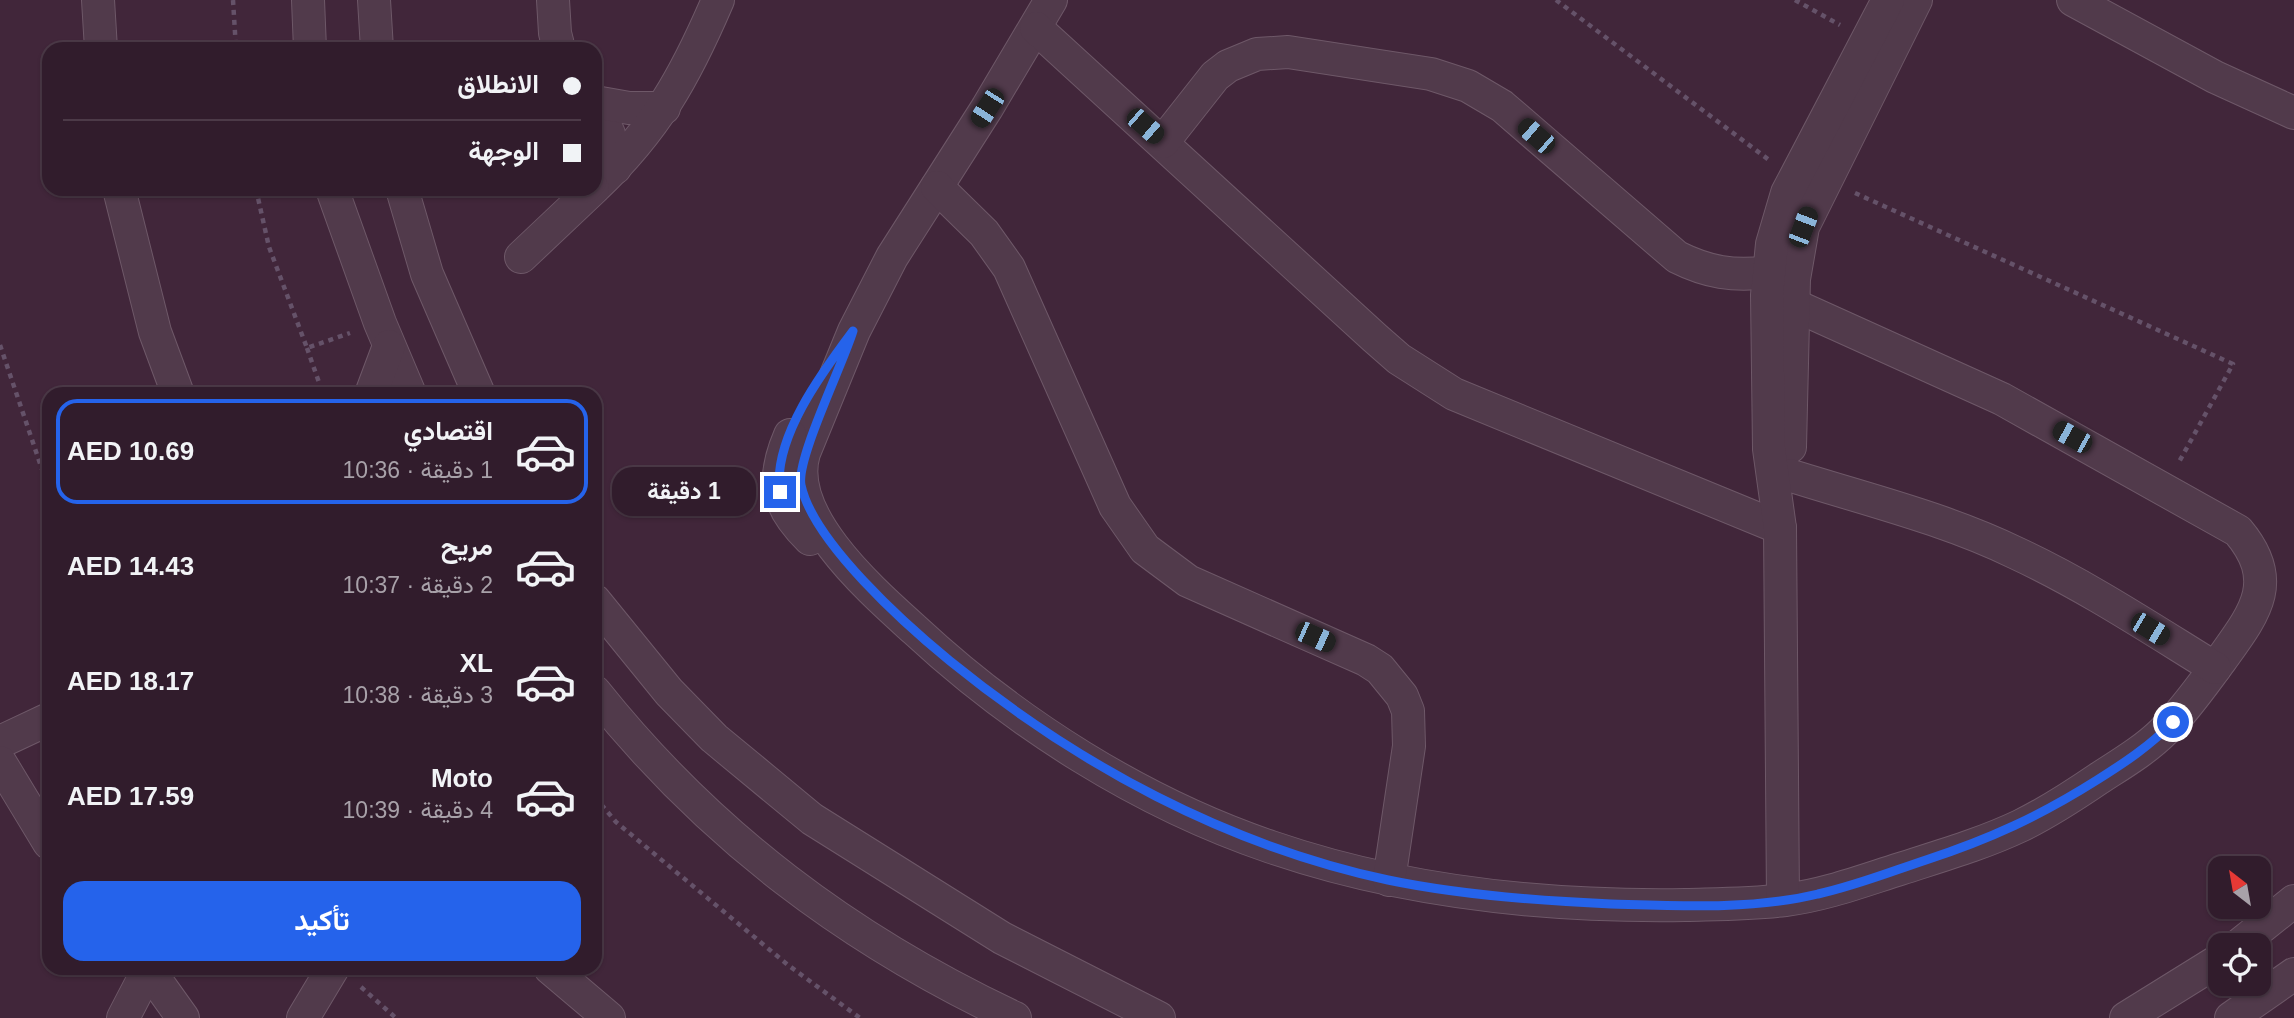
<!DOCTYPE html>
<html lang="ar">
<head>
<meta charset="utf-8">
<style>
  :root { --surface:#311c2c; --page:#3d2938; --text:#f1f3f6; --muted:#a8a1a9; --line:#4c3a48; --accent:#2563eb }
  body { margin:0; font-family:Arial,Vazirmatn,sans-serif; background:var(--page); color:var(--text); direction:rtl; height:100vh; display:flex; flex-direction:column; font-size:26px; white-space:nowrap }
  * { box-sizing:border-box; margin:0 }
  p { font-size:23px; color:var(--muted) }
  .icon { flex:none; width:38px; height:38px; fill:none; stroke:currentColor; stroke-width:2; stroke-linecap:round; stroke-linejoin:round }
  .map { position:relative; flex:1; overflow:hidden; direction:ltr }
  .details { position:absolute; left:42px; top:387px; width:560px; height:588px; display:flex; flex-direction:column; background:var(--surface); border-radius:21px; box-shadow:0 2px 5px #0004,0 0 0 2px var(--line); direction:rtl }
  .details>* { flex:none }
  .banner { position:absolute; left:42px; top:42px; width:560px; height:154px; border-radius:21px; box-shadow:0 2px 5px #0004,0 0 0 2px var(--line); direction:rtl; display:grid; align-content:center; height:154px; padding:0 21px; background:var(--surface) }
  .needle { width:46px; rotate:329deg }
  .controls { position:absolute; left:2208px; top:856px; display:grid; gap:14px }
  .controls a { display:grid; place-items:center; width:63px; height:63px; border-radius:14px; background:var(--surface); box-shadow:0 2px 5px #0004,0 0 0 2px var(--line); font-size:35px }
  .end { position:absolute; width:32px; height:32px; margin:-16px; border:9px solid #2563eb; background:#fff; box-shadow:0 0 0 4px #fff }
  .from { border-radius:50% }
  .bubble { position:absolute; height:49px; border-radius:21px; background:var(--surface); box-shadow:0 2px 5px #0004,0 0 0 2px var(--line); font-size:23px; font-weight:700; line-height:49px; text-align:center; direction:rtl }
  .car { position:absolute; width:21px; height:42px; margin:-21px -10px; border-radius:9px; box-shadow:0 0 5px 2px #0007; background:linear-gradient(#222 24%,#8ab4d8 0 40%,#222 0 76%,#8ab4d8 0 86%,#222 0) }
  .banner b { display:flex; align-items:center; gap:24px; height:66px; font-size:26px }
  .banner b+b { border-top:2px solid var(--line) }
  .banner i { width:18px; height:18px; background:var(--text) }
  ul { padding:12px 0 0; list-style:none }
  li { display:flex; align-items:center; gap:21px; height:105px; margin:0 14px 10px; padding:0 7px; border:4px solid transparent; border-radius:21px }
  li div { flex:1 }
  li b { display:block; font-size:26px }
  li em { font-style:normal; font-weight:700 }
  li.active { border-color:var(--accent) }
  li>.icon { width:63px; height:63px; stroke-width:1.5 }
  .primary-button { display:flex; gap:14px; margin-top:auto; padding:14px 21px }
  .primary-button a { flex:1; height:80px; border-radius:21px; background:var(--accent); color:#fff; font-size:28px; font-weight:700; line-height:80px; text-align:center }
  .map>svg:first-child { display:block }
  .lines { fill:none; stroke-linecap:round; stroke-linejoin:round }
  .minor-casing { stroke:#6e5868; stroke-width:34 }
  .path { stroke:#655269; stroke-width:4.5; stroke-dasharray:5 5; stroke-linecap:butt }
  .minor { stroke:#513a4b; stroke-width:32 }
  .route { stroke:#2563eb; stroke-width:9 }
</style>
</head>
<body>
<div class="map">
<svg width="2294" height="1018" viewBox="0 0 2294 1018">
  <rect width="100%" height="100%" fill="#41263a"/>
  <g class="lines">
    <!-- minor casing -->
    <g class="minor-casing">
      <g id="minor">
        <path d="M98 0 101 49"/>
        <path d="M308 0 310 49"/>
        <path d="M374 0 377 49"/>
        <path d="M553 0 555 33 559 49"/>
        <path d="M1051 0 987 108 892 257 854 331 804 453C785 516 872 591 915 630 1015 723 1141 803 1271 847 1402 892 1547 907 1685 905 1718 904 1752 904 1785 900 1825 895 1862 881 1900 869 1940 856 1982 844 2020 826 2047 813 2073 796 2098 779 2121 764 2145 750 2164 731 2186 709 2203 684 2221 660 2254 614 2281 582 2238 531L2002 399 1794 305"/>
        <path d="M2073 0 2215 77 2294 113"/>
        <path d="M1036 28 1375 338 1399 359 1454 394 1780 528"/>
        <path d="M595 102 609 134 615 168"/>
        <path d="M595 102 629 108H664"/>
        <path d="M1163 142 1215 76 1228 66 1257 54 1288 52 1431 74 1468 86 1502 106 1677 257C1707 272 1734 277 1768 272"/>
        <path d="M595 187C656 129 685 77 718 0"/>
        <path d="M937 187 984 233 1009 268 1115 506 1145 549 1188 581 1366 660 1380 669 1402 696 1408 711 1409 746 1389 880"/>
        <path d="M119 189 155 332 178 394"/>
        <path d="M332 189 380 323 410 394"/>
        <path d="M402 189 427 274 479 394"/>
        <path d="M521 257 593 189"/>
        <path d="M371 394 389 346"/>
        <path d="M790 435C771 479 775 505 810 539"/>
        <path d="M1790 447 1794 279 1803 227 1916 0"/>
        <path d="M1789 475C1864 499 1944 518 2016 553 2085 585 2150 628 2215 668"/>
        <path d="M595 601 669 692 714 738 812 819 1002 938 1159 1018"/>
        <path d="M595 692C710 836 849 940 1015 1018"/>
        <path d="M0 742 49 719"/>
        <path d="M0 762 49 843"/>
        <path d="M1783 900 1780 528 1769 449 1767 295 1772 244 1787 193 1888 0"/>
        <path d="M2239 945 2294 901"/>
        <path d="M550 968 609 1018"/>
        <path d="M148 969 183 1018"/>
        <path d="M123 1018 149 968"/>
        <path d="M303 1018 333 968"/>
        <path d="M2126 1018 2221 959"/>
        <path d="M2231 1018 2294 974"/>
      </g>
    </g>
    <!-- path -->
    <g class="path">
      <path d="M233 0 236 49"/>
      <path d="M1556 0 1769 160"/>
      <path d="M1795 0 1840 25"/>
      <path d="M256 189 269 247 307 348 350 333"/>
      <path d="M1855 193 2233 364 2179 462"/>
      <path d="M0 345 49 490"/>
      <path d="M307 348 323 394"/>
      <path d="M595 797 616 822 788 965 860 1018"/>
      <path d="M361 987 396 1018"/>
    </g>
    <!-- minor -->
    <use href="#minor" class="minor"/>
  </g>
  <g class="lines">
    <!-- route -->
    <path class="route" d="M780 492C772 439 823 371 853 331 843 364 796 459 801 485 813 542 906 625 950 661 1078 765 1226 845 1388 880 1455 894 1542 901 1611 904 1679 906 1752 910 1818 894 1855 886 1890 872 1926 860 1990 839 2040 816 2097 780 2124 763 2150 746 2173 722"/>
  </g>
</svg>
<div class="controls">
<a><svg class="needle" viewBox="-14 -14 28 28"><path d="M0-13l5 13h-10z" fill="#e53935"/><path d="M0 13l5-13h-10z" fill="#a8a1a9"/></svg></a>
<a><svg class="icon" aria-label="locate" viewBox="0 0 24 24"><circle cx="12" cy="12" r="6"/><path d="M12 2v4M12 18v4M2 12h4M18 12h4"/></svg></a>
</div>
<i class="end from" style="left:2173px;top:722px"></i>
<i class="end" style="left:780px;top:492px"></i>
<div class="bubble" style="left:612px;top:467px;width:144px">1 دقيقة</div>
<i class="car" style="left:987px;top:108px;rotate:213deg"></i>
<i class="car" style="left:1145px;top:126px;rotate:131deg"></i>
<i class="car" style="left:1536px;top:136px;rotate:311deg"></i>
<i class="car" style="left:1803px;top:227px;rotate:21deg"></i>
<i class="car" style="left:2072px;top:437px;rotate:299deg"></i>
<i class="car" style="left:2150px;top:629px;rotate:121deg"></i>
<i class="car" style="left:1315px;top:637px;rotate:114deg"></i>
<div class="banner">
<b><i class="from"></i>الانطلاق</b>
<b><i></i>الوجهة</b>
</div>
<section class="details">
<ul>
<li class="active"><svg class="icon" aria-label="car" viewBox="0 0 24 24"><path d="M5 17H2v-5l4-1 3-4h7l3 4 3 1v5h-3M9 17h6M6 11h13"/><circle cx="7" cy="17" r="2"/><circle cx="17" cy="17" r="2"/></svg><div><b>اقتصادي</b><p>1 دقيقة · 10:36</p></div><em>AED 10.69</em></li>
<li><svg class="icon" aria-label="car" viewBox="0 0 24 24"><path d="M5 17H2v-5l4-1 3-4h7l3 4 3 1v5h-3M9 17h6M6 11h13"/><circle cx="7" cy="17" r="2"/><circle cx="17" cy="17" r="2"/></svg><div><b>مريح</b><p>2 دقيقة · 10:37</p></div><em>AED 14.43</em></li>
<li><svg class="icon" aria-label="car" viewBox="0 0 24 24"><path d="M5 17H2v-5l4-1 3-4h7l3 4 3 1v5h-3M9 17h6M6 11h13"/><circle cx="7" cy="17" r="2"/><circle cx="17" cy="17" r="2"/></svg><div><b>XL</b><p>3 دقيقة · 10:38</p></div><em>AED 18.17</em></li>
<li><svg class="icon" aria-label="car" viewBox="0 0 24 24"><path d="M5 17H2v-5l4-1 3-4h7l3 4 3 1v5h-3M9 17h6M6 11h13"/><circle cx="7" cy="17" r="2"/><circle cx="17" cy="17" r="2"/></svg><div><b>Moto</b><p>4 دقيقة · 10:39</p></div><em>AED 17.59</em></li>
</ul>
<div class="primary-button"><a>تأكيد</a></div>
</section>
</div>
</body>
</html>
